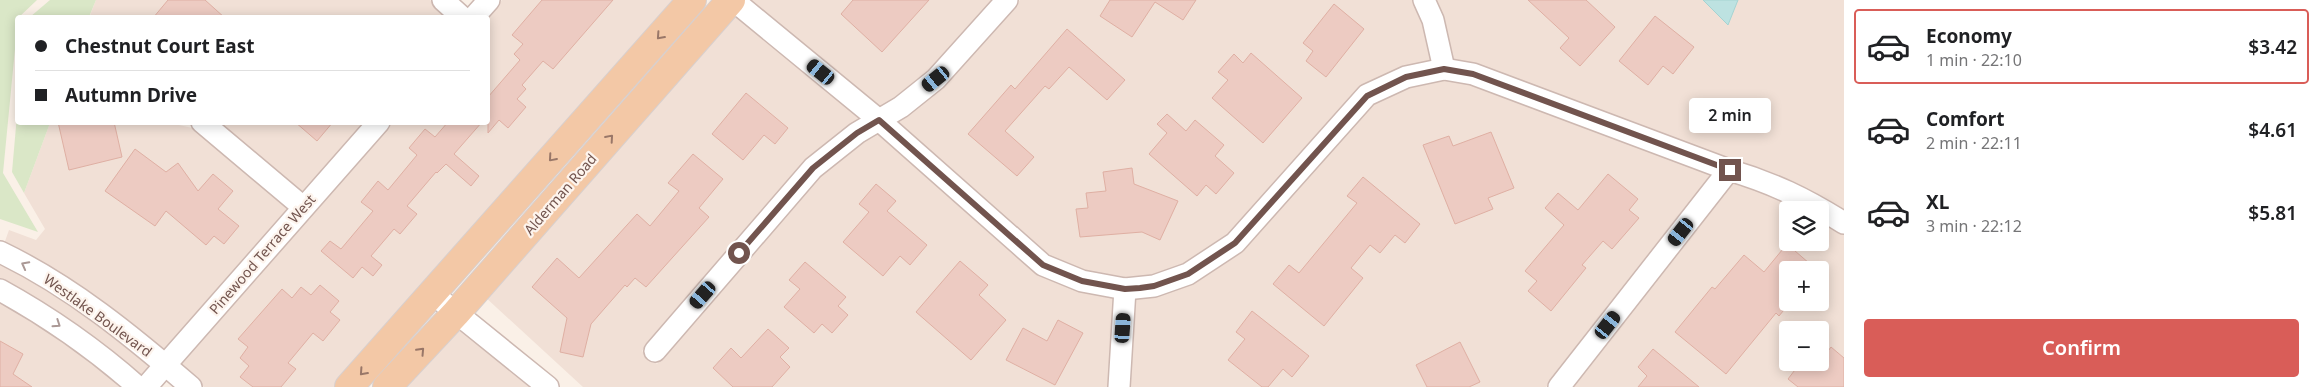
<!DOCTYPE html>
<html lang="en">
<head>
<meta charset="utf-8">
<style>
  :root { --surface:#fff; --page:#f2f2f2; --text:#202124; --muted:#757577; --line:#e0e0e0; --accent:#d95d58 }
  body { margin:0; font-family:"Noto Sans",sans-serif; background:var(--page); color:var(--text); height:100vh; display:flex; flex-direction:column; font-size:19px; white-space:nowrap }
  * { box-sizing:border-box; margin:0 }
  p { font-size:16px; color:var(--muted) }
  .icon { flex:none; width:28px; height:28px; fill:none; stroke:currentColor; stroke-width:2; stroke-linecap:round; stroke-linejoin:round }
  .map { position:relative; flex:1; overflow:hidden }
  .sheet { display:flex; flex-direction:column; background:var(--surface); width:475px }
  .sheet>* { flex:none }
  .banner { position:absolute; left:15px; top:15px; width:475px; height:110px; border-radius:5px; box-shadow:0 2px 12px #0003; display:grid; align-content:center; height:110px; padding:0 20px; background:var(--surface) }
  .fabs { position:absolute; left:1779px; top:201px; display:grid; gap:10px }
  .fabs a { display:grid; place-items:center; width:50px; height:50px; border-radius:5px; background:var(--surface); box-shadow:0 2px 12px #0003; font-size:25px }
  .end { position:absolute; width:22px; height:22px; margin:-11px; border:6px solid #72544e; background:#fff; box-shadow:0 0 0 2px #fff }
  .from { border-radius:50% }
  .bubble { position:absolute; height:35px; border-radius:5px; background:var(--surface); box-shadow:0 2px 12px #0003; font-size:16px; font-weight:600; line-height:35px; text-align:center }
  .car { position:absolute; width:15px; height:30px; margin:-15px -8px; border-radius:6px; box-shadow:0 0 4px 1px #0007; background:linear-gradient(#222 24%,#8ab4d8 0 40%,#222 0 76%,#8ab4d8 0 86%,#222 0) }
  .banner b { display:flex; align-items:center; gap:18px; height:48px; font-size:19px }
  .banner b+b { border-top:1px solid var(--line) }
  .banner i { width:12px; height:12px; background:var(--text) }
  ul { padding:9px 0 0; list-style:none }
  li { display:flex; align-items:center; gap:15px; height:75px; margin:0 10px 8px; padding:0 10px; border:2px solid transparent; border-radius:5px }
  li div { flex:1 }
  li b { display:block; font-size:19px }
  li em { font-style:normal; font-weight:600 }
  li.active { border-color:var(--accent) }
  li>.icon { width:45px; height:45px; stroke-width:1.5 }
  .action { display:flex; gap:10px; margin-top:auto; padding:10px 20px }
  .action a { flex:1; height:58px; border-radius:5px; background:var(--accent); color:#fff; font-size:20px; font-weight:600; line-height:58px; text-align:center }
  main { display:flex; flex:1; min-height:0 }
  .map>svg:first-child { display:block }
  .residential { fill:#f1e0d6; fill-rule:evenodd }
  .green { fill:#dae7c7 }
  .water { fill:#bde2e1; stroke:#a5d3d2 }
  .building { fill:#edcbc2; stroke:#dfafa3 }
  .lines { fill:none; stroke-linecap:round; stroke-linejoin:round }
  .minor-casing { stroke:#cdb8b1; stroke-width:24 }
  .major-casing { stroke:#d8cfcd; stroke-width:30 }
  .minor { stroke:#fff; stroke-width:21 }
  .major { stroke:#f3c8a6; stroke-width:28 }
  .oneway { stroke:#997768 }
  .oneway2 { stroke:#aa9895 }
  .route { stroke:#72544e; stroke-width:6 }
  .labels { text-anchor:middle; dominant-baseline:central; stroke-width:4.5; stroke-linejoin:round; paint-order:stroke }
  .street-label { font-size:14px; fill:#72544e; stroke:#fdf4ed }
</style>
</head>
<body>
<main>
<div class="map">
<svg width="1844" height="387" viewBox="0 0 1844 387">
  <rect width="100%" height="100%" fill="#faf0e7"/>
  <!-- residential -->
  <g class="residential">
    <path d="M96 0H430L450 17 89 18Z"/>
    <path d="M502 0H678L336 387H204L178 364 392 123 488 122 487 17Z"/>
    <path d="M747 0H993L929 72 895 99 879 108Z"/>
    <path d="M1020 0H1415L1424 22 1433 62 1401 68 1228 236 1183 266 1151 277 1125 279 1084 272 1048 258 895 122 943 86Z"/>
    <path d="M1434 0H1703L1728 25 1738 0H1844V213L1727 157 1726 159 1452 61Z"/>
    <path d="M734 12 863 118 805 162 642 351 657 364 820 176 863 140 879 132 1037 272 1115 296 1109 387H583L484 296Z"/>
    <path d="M1446 79 1472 83 1714 174 1546 387H1128L1134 297 1192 283 1373 103 1409 86Z"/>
    <path d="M50 123H170L197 129 290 207 162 351 4 244 9 230 36 240 45 229 24 193Z"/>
    <path d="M216 123H366L301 194Z"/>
    <path d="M1734 181 1806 210H1788V242H1820V219L1844 234V387H1571ZM1788 270H1820V302H1788ZM1788 330H1820V362H1788Z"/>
    <path d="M0 262 56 291 151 365 141 377 104 345 40 301 0 280Z"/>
    <path d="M0 300 31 317 125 387H0Z"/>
    <path d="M458 325 534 387H401Z"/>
  </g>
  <!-- green -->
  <g class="green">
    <path d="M0 0H37L18 18 3 173 38 232 0 219Z"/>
    <path d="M50 0H96L89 17H30Z"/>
    <path d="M17 115 18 122 50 123 24 193 12 172Z"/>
  </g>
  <!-- water -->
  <path class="water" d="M1703 0H1738L1728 25Z"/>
  <!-- building -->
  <g class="building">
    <path d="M168 0H205L225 18H153Z"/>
    <path d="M542 0H613L553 69 543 61 522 85 526 89 517 99 526 107 508 128 499 120 488 133V97L520 60 514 54 523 44 512 35Z"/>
    <path d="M853 0H929L882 52 841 14Z"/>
    <path d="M1110 0H1196L1183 20 1155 2 1132 37 1100 16Z"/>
    <path d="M1528 0H1586L1615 27 1580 66 1560 48 1569 38Z"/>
    <path d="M1334 4 1364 29 1326 77 1306 61 1313 51 1303 43Z"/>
    <path d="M1655 16 1694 47 1673 74 1663 66 1648 85 1619 61Z"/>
    <path d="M1067 29 1125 80 1107 100 1069 67 1049 89 1045 86 1005 131 1034 157 1017 176 968 134 1011 85 1015 89Z"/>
    <path d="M1251 53 1302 98 1263 143 1212 98 1228 80 1218 72 1234 54 1243 63Z"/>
    <path d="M746 93 788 128 775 144 764 135 743 160 712 134Z"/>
    <path d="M1167 114 1186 131 1195 120 1224 145 1215 156 1234 173 1216 194 1206 185 1197 196 1149 154 1167 133 1157 124Z"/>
    <path d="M58 122H114L122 157 69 170Z"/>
    <path d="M295 122H333L317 141Z"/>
    <path d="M448 122H482L454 154 479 176 471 186 446 164 437 173 436 172 407 206 417 214 400 234 394 229 371 256 382 265 373 276 362 267 353 278 321 251 330 241 341 249 373 211 361 202 378 181 388 190 417 155 409 148 425 129 435 137Z"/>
    <path d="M1491 132 1514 188 1488 198 1493 209 1455 224 1423 145 1449 136 1453 146Z"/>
    <path d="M135 149 166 172 178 163 198 191 213 174 233 191 218 209 239 226 224 244 214 236 206 245 166 211 155 226 105 191Z"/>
    <path d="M693 154 723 179 699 208 709 217 646 287 635 278 627 287 625 285 591 324 583 357 560 352 567 318 532 287 557 258 579 278 637 214 650 226 679 191 668 183Z"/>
    <path d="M1132 168 1134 184 1178 201 1160 240 1142 232 1080 237 1076 209 1088 208 1086 193 1106 191 1103 172Z"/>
    <path d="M1608 174 1638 199 1629 210 1639 218 1612 249 1603 241 1582 265 1586 268 1551 311 1528 291 1537 281 1525 271 1564 225 1545 208 1558 193 1578 210Z"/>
    <path d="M1363 177 1420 224 1405 243 1395 235 1380 253 1370 245 1351 268 1363 278 1324 326 1273 284 1289 265 1299 273 1357 203 1347 196Z"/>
    <path d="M876 184 896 201 887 211 927 245 910 265 900 256 883 276 843 242 869 212 859 204Z"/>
    <path d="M1787 244 1817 270H1788V305L1779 316 1776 313 1726 374 1675 332 1712 287 1715 289 1744 255 1764 272Z"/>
    <path d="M960 261 988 285 979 295 1006 320 971 360 916 312Z"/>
    <path d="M805 262 846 297 838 306 848 315 832 333 822 324 814 333 784 307 800 289 789 280Z"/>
    <path d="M320 285 339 301 330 312 340 320 323 341 313 333 288 363 296 369 281 387H253L240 377 249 366 240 358 248 347 238 339 282 289 292 298 301 287 311 295Z"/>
    <path d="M1252 311 1309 356 1292 377 1283 369 1268 387H1262L1228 360 1245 339 1236 332Z"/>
    <path d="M1058 320 1083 333 1055 385 1006 360 1023 328 1047 341Z"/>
    <path d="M768 329 789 348 780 357 790 367 772 387H733L713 368 731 348 741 358Z"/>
    <path d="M0 341 23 354 13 374 32 387H0Z"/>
    <path d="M1460 342 1480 382 1469 387H1427L1416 365Z"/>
    <path d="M1831 347 1844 358V387H1798L1788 379 1801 362H1820Z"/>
    <path d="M1653 349 1699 387H1638L1647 376 1638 367Z"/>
  </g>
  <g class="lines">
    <!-- minor casing -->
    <g class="minor-casing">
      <g id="minor">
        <path d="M443 0 463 18"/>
        <path d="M733 0 879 120 1043 265 1082 281 1125 289 1154 286 1188 274 1235 243 1367 95 1406 77 1444 69 1473 74 1729 170C1773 183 1806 199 1844 223"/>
        <path d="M1424 0 1433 20 1444 69"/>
        <path d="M473 18 489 0"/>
        <path d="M202 122 303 207"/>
        <path d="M0 252C71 286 132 336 191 387"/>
        <path d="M0 290C51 318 95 349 138 387"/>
        <path d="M433 294 548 387"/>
        <path d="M655 351 813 168 857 133 901 107 936 79 1007 0"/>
        <path d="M146 387 379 122"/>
        <path d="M1119 387 1125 289"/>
        <path d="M1559 387 1729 170"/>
      </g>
    </g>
    <!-- major casing -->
    <g class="major-casing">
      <g id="major">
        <path d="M349 387 692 0"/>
        <path d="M387 387 456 313 731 0"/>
      </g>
    </g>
    <!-- minor -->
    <use href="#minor" class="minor"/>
    <!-- major -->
    <use href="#major" class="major"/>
  </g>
  <!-- one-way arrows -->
  <defs><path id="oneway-chevron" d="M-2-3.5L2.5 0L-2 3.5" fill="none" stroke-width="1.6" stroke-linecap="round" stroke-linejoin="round" transform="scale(1.25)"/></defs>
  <g class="oneway">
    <use href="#oneway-chevron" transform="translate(660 36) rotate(132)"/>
    <use href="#oneway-chevron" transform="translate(610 138) rotate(-49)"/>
    <use href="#oneway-chevron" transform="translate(552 158) rotate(131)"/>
    <use href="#oneway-chevron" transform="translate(421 351) rotate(-47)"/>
    <use href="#oneway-chevron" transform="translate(363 372) rotate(132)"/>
  </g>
  <g class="oneway2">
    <use href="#oneway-chevron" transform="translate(25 265) rotate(-152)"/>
    <use href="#oneway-chevron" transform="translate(57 324) rotate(34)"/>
  </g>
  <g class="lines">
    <!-- route -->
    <path class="route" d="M739 253 813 168 857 133 879 120 1043 265 1082 281 1125 289 1140 288 1154 286 1188 274 1235 243 1367 96 1406 77 1444 69 1473 74 1730 170"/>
  </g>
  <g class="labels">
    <!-- street labels -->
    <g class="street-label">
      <text transform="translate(560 194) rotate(-49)">Alderman Road</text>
      <text transform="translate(262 254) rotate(-49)">Pinewood Terrace West</text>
      <text transform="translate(98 315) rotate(36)">Westlake Boulevard</text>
    </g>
  </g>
</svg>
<div class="fabs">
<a><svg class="icon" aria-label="layers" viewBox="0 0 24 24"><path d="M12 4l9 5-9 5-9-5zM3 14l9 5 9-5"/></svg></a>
<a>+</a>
<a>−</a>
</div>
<i class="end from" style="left:739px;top:253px"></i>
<i class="end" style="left:1730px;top:170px"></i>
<div class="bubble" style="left:1689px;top:98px;width:82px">2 min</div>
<i class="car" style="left:821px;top:72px;rotate:309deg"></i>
<i class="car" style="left:936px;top:79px;rotate:231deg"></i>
<i class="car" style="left:1681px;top:232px;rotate:218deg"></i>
<i class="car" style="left:703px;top:295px;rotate:221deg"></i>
<i class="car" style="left:1608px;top:325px;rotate:38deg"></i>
<i class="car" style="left:1123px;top:328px;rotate:4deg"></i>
<div class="banner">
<b><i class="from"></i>Chestnut Court East</b>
<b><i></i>Autumn Drive</b>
</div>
</div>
<section class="sheet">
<ul>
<li class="active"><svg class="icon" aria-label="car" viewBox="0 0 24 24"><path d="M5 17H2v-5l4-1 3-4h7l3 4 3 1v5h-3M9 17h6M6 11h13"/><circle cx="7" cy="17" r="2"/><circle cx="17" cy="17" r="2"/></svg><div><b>Economy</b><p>1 min · 22:10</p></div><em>$3.42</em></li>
<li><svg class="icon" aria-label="car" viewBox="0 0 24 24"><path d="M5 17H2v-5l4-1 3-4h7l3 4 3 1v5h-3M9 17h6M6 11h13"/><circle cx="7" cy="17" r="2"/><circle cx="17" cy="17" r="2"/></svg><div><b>Comfort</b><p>2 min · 22:11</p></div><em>$4.61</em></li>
<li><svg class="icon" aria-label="car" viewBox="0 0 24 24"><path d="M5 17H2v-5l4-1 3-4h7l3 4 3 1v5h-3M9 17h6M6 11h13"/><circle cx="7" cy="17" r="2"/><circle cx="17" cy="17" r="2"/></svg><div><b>XL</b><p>3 min · 22:12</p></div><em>$5.81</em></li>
</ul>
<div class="action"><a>Confirm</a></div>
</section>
</main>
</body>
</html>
